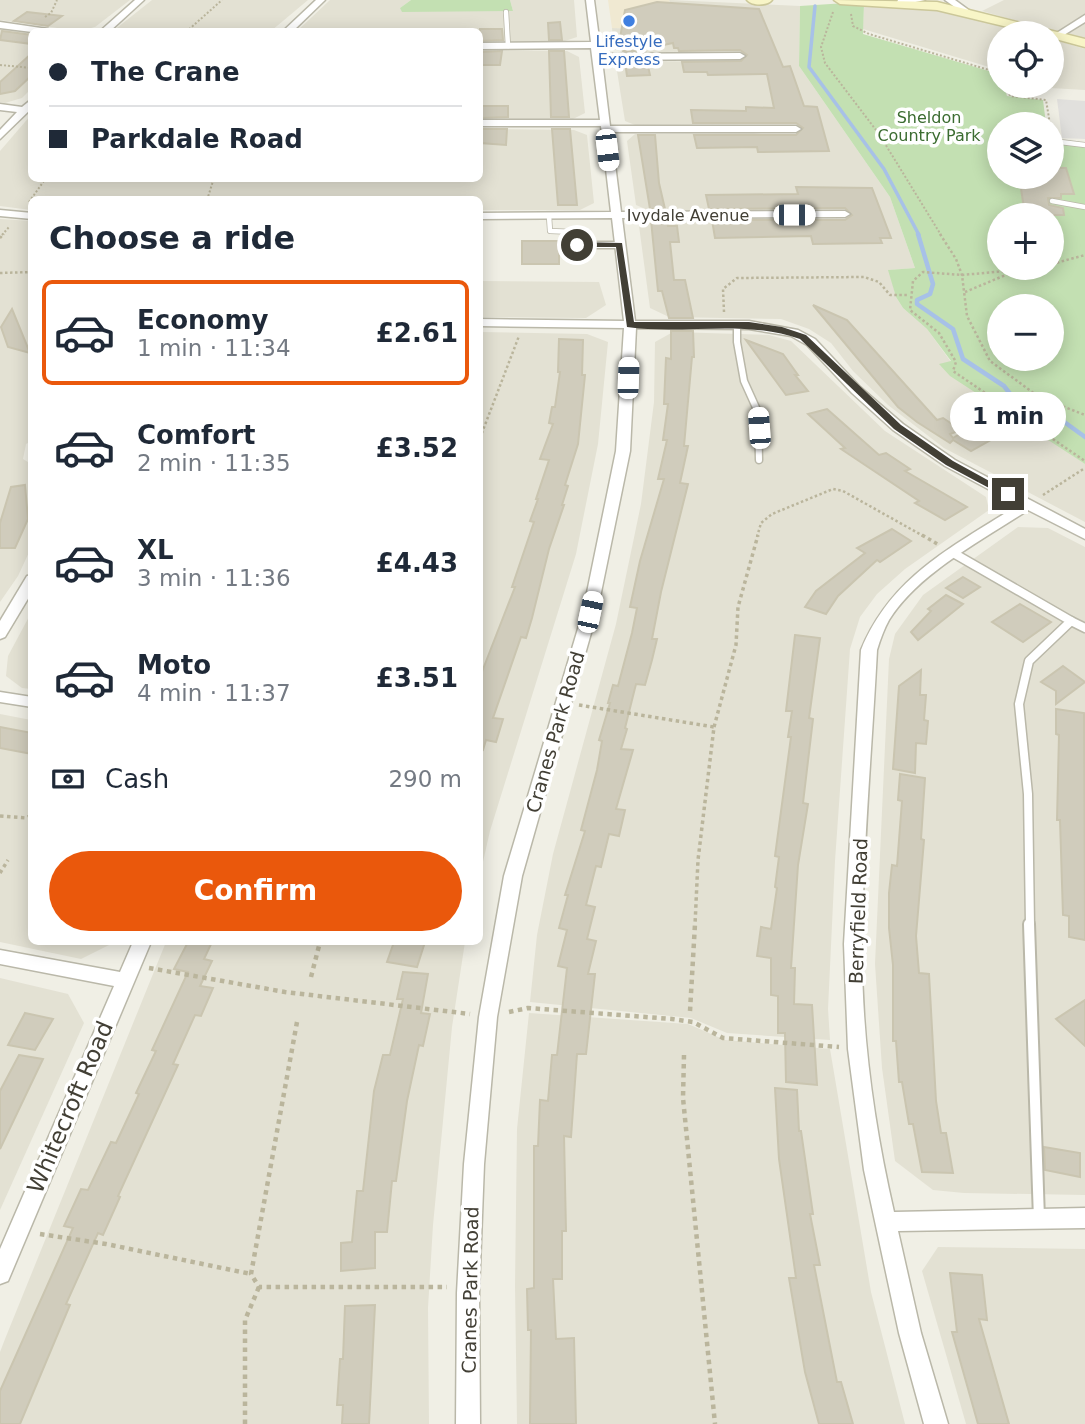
<!DOCTYPE html>
<html lang="en">
<head>
<meta charset="utf-8">
<style>
  :root { --surface:#fff; --page:#f6f6f7; --text:#1f2937; --muted:#747a83; --line:#e0e1e3; --accent:#ea580c }
  body { margin:0; font-family:"DejaVu Sans",sans-serif; background:var(--page); color:var(--text); height:100vh; display:flex; flex-direction:column; font-size:26px; white-space:nowrap }
  * { box-sizing:border-box; margin:0 }
  p { font-size:23px; color:var(--muted) }
  .icon { flex:none; width:38px; height:38px; fill:none; stroke:currentColor; stroke-width:2; stroke-linecap:round; stroke-linejoin:round }
  .map { position:relative; flex:1; overflow:hidden }
  .details { position:absolute; left:28px; top:196px; width:455px; height:749px; display:flex; flex-direction:column; background:var(--surface); border-radius:10px; box-shadow:0 4px 18px #0003 }
  .details>* { flex:none }
  .banner { position:absolute; left:28px; top:28px; width:455px; height:154px; border-radius:10px; box-shadow:0 4px 18px #0003; display:grid; align-content:center; height:154px; padding:0 21px; background:var(--surface) }
  .fabs { position:absolute; left:987px; top:21px; display:grid; gap:14px }
  .fabs a { display:grid; place-items:center; width:77px; height:77px; border-radius:50%; background:var(--surface); box-shadow:0 4px 18px #0003; font-size:35px }
  .end { position:absolute; width:32px; height:32px; margin:-16px; border:9px solid #423f35; background:#fff; box-shadow:0 0 0 4px #fff }
  .from { border-radius:50% }
  .bubble { position:absolute; height:49px; border-radius:24px; background:var(--surface); box-shadow:0 4px 18px #0003; font-size:23px; font-weight:600; line-height:49px; text-align:center }
  .car { position:absolute; width:21px; height:42px; margin:-21px -10px; border-radius:9px; box-shadow:0 0 5px 2px #0007; background:linear-gradient(#fff 24%,#345 0 40%,#fff 0 76%,#345 0 86%,#fff 0) }
  .banner b { display:flex; align-items:center; gap:24px; height:66px; font-size:26px }
  .banner b+b { border-top:2px solid var(--line) }
  .banner i { width:18px; height:18px; background:var(--text) }
  ul { padding:0; list-style:none }
  li { display:flex; align-items:center; gap:21px; height:105px; margin:0 14px 10px; padding:0 7px; border:4px solid transparent; border-radius:10px }
  li div { flex:1 }
  li b { display:block; font-size:26px }
  li em { font-style:normal; font-weight:600 }
  li.selected { border-color:var(--accent) }
  li>.icon { width:63px; height:63px; stroke-width:1.5 }
  h2 { padding:0 21px; font-size:32px; line-height:84px }
  .pay { display:flex; align-items:center; gap:18px; height:77px; padding:0 21px; font-size:26px }
  .pay p { margin-inline-start:auto }
  .button { display:flex; gap:14px; margin-top:auto; padding:14px 21px }
  .button a { flex:1; height:80px; border-radius:42px; background:var(--accent); color:#fff; font-size:28px; font-weight:600; line-height:80px; text-align:center }
  .map>svg:first-child { display:block }
  .residential { fill:#e3e1d3 }
  .commercial { fill:#f0e9d2 }
  .green { fill:#c3e0b2; fill-rule:evenodd }
  .parking { fill:#e1e0dd }
  .lines { fill:none; stroke-linecap:round; stroke-linejoin:round }
  .stream-far1 { stroke:#a7c1e7; stroke-width:3.5 }
  .stream { stroke:#a7c1e7; stroke-width:4.5 }
  .building { fill:#d0ccbc; stroke:#cac5b0; stroke-width:2 }
  .lane-far3-casing { stroke:#bab8a9; stroke-width:6 }
  .lane-far2-casing { stroke:#bab8a9; stroke-width:9 }
  .lane-far1-casing { stroke:#bab8a9; stroke-width:11 }
  .lane-casing { stroke:#bab8a9; stroke-width:14 }
  .street-casing { stroke:#bab8a9; stroke-width:3 }
  .secondary-casing { stroke:#cbc799; stroke-width:3 }
  .path-far3 { stroke:#bab59c; stroke-width:2; stroke-dasharray:2 2; stroke-linecap:butt }
  .path-far2 { stroke:#bab59c; stroke-width:2.5; stroke-dasharray:2.5 2.5; stroke-linecap:butt }
  .path-far1 { stroke:#bab59c; stroke-width:3.5; stroke-dasharray:3.5 3.5; stroke-linecap:butt }
  .path { stroke:#bab59c; stroke-width:4.5; stroke-dasharray:4.5 4.5; stroke-linecap:butt }
  .lane-far3 { stroke:#fff; stroke-width:4.5 }
  .lane-far2 { stroke:#fff; stroke-width:6 }
  .lane-far1 { stroke:#fff; stroke-width:8 }
  .lane { stroke:#fff; stroke-width:10 }
  .street { fill:#fff; fill-rule:evenodd }
  .secondary { fill:#f8f5c7; fill-rule:evenodd }
  .route { fill:#423f35 }
  .shop-dot { fill:#3f7fe0; stroke:#fff; stroke-width:2.5 }
  .labels { text-anchor:middle; dominant-baseline:central; stroke-width:7; stroke-linejoin:round; paint-order:stroke }
  .far-shop-label { font-size:16px; fill:#366cbe; stroke:#fff }
  .far-park-label { font-size:16px; fill:#3b6c30; stroke:#fff }
  .far-street-label { font-size:16px; fill:#423f35; stroke:#fff }
  .street-label { font-size:19px; fill:#423f35; stroke:#fff }
  .near-street-label { font-size:23px; fill:#423f35; stroke:#fff }
</style>
</head>
<body>
<div class="map">
<svg width="1085" height="1424" viewBox="0 0 1085 1424">
  <rect width="100%" height="100%" fill="#f0efe5"/>
  <!-- residential -->
  <g class="residential">
    <path d="M0 0H130L95 27 79 31 0 20Z"/>
    <path d="M152 0H308L271 31H113Z"/>
    <path d="M330 0H411L400 8 513 11 510 0H574L577 37 565 41 480 42V32H296Z"/>
    <path d="M669 0 800 6 799 66 890 197 915 268 889 270 896 297 903 308 927 329 951 362 940 365 1085 464V522L944 448 888 405 853 371 831 343 809 329 781 319 669 317 650 308 639 226 656 221 796 219 826 220 843 224 865 210 827 206 822 209 650 211 636 205 627 141 635 134 754 133 795 138 814 127 785 121 776 124 635 125 625 121 616 65 626 61 753 62 746 50 624 53 614 49 612 28 679 30Z"/>
    <path d="M1004 0H1085V40L982 11Z"/>
    <path d="M864 4 937 11 1029 33H999V70L863 29Z"/>
    <path d="M0 29 31 33V89L22 98 5 103 0 102Z"/>
    <path d="M1052 39 1085 49V90L1014 86H1052Z"/>
    <path d="M480 50 567 51 579 57 585 113 571 120 480 119Z"/>
    <path d="M31 115 32 178H480V129L574 130 587 135 594 203 580 210H480V200H32L31 210 0 206V151Z"/>
    <path d="M0 219 32 221V441L26 444 23 459 31 464V548L18 576 0 602Z"/>
    <path d="M480 281 599 282 606 305 586 318 480 317Z"/>
    <path d="M480 332 587 334 608 342 598 444 576 554 490 831 480 875Z"/>
    <path d="M673 332 769 335 791 341 885 431 986 497 989 510 905 569 877 594 860 617 850 649 835 861 828 1009 830 1040 727 1033 691 1018 530 1002 537 935 553 854 616 624 641 504 654 402 655 342Z"/>
    <path d="M1018 527 1048 528 1085 547V1195L964 1193 933 1190 895 1161 882 1068 875 964 889 659 895 634 923 595Z"/>
    <path d="M31 613 32 689H31L22 688 6 676 8 656Z"/>
    <path d="M0 714 31 720 32 942H115L81 959 0 942Z"/>
    <path d="M166 942H465L452 1027 433 1225 428 1308 429 1424H0V1352L5 1339Z"/>
    <path d="M0 978 68 994 84 1023 0 1210Z"/>
    <path d="M529 1013 688 1024 725 1040 830 1049 871 1292 905 1424H517L515 1286 517 1129Z"/>
    <path d="M938 1247 1085 1249V1424H966L922 1271Z"/>
  </g>
  <!-- commercial -->
  <path class="commercial" d="M608 0H669L679 30 612 28Z"/>
  <!-- green -->
  <g class="green">
    <path d="M411 0H510L513 11 402 12 400 8Z"/>
    <path d="M846 3 864 4 863 34 999 74V86H1004L1007 96 1043 100 1046 124H999V177H1052V143L1085 147V464L950 376 939 364 951 361 927 329 903 308 896 297 888 270 915 268 890 197 799 66 800 6ZM999 215H1052V268H999ZM999 306H1052V359H999Z"/>
  </g>
  <!-- parking -->
  <path class="parking" d="M1057 99 1085 101V139L1062 138Z"/>
  <g class="lines">
    <!-- stream-far1 -->
    <path class="stream-far1" d="M815 6 809 67 884 169 919 235"/>
    <!-- stream -->
    <path class="stream" d="M918 234 933 284 930 294 917 300V304L953 329 963 359 1004 386 1011 395 1028 406 1056 416 1085 437"/>
  </g>
  <!-- building -->
  <g class="building">
    <path d="M657 2 759 9 783 67 790 66 804 106 817 107 829 151 758 152 757 147 697 148 694 135H796L803 128 796 123H693L691 110 746 111V107L774 108 767 74 708 75 707 72H684L682 62 741 61 747 55 740 50 679 51 678 48H674L673 43 644 49 645 51H623L622 49H618L625 10Z"/>
    <path d="M27 12 62 16 48 26 14 21Z"/>
    <path d="M560 22 562 40H549L548 23Z"/>
    <path d="M480 29H502L503 40 480 41Z"/>
    <path d="M2 31 32 35V44L0 40Z"/>
    <path d="M549 51H564L569 117H551Z"/>
    <path d="M480 52 502 51 500 65H480Z"/>
    <path d="M32 53V75L15 91 0 94V82Z"/>
    <path d="M625 62H647L650 75 627 76Z"/>
    <path d="M480 106H508V117L480 118Z"/>
    <path d="M480 129H507L506 145 480 143Z"/>
    <path d="M552 129H570L577 205H558Z"/>
    <path d="M638 135H655L659 183 665 209H650Z"/>
    <path d="M1052 168H1066L1074 194H1061V198H1048L1049 205 1063 208 1064 215H1025L1020 182 1045 183 1044 177H1052Z"/>
    <path d="M796 187 872 188 891 238H880L882 243 813 244 811 236 715 238 712 220H845L852 215 845 208 709 209 706 195 798 194Z"/>
    <path d="M651 220H667L668 226H677L679 242H670L674 280H685L693 318H669L662 291H658Z"/>
    <rect x="522" y="241" width="37" height="23"/>
    <path d="M813 305 847 320 937 420 943 418 961 430 950 434 953 438 968 429 989 441 971 451 953 440 950 443 917 422 898 407Z"/>
    <path d="M12 309 30 353 8 347 1 327Z"/>
    <path d="M671 331H693L694 357H692L684 446H688L680 483 688 484 661 592 652 639H657L652 660 645 685 636 684 625 728 627 729 621 749 633 750 616 809 625 810 619 836 609 834 601 867 596 866 586 905 595 907 587 939 596 941 588 974H595L586 1054H577L571 1137 564 1136 566 1231H562V1279H553L556 1339 574 1338 576 1424H530L531 1330H528L527 1289 534 1288V1146H538L540 1100 548 1101 552 1055H557L567 968 558 966 567 930 559 928 568 895H565L585 831 581 830 597 770 602 741 599 740 610 703H608L613 685 618 686 632 633 637 608 630 607 640 561 664 479H658L667 440H663L668 404H664L666 358 671 359Z"/>
    <path d="M559 339 583 340 582 375H585L578 444 565 485 568 486 562 505H564L549 549 532 618 526 638 521 637 493 718 503 719 496 742 486 740 483 750 480 749V677L515 587H512L534 522 530 521 538 499H536L549 460 540 459 553 424 549 423 552 407H555L560 372H558Z"/>
    <path d="M746 340 783 354 798 375H795L808 391 786 395Z"/>
    <path d="M827 409 879 455 886 453 910 469 905 471 967 507 945 520 915 503 919 501 841 449 845 448 808 414Z"/>
    <path d="M25 485 28 519 15 548H0V523L11 487Z"/>
    <path d="M892 529 911 541 880 562 877 560 838 596 826 614 805 607 816 591 865 553 857 548Z"/>
    <path d="M963 577 980 587 963 598 946 588Z"/>
    <path d="M946 595 963 604 918 640 911 632 931 611 928 609Z"/>
    <path d="M1020 604 1051 622 1023 642 992 622Z"/>
    <path d="M795 635 820 638 809 718 813 719 803 803 808 804 798 865 791 968H795L794 1004 812 1005 817 1085 786 1082 785 1033H778V996L771 995V958L757 956 761 927 771 929 777 888 775 887 779 857 775 856 791 737H788L792 711H786Z"/>
    <path d="M1063 666 1085 682 1056 704V691L1041 682Z"/>
    <path d="M921 670 920 695H926L924 720 928 721 926 744 916 743 915 773 893 769 899 686Z"/>
    <path d="M1056 709 1084 713 1085 940 1069 937V916L1063 915 1060 820H1057L1059 735 1056 734Z"/>
    <path d="M0 727 32 733V754L0 748Z"/>
    <path d="M900 774 925 778 921 839 924 840 916 936 919 973 929 974 936 1101 941 1133H946L953 1173 922 1172 913 1124H909L902 1082H899L896 1041H893V965L889 928V893L892 865 897 866 902 801 898 800Z"/>
    <path d="M188 942H212L204 959 212 961 200 986 213 988 201 1016 195 1015 173 1064 178 1065 118 1196 120 1197 103 1235 98 1233 66 1304 70 1305 20 1424H0V1391L73 1228 64 1226 81 1189 88 1190 111 1142 116 1143 139 1094 136 1093 156 1051 152 1050 188 972 174 969Z"/>
    <path d="M394 942H425L417 967 387 962Z"/>
    <path d="M403 972 428 974 421 1013 430 1014 423 1046 419 1045 407 1101 396 1181H392L387 1232H375V1268L341 1271V1243L352 1242 357 1191H363L374 1091 383 1055H390L403 999H397Z"/>
    <path d="M1085 1000V1046L1056 1019Z"/>
    <path d="M25 1013 53 1019 35 1050 8 1045Z"/>
    <path d="M19 1055 43 1059 0 1149V1091Z"/>
    <path d="M775 1088 797 1090 799 1131H801L813 1214H810L820 1265H814L837 1382H841L853 1424H819L805 1372 789 1278H796L779 1159Z"/>
    <path d="M1044 1147 1080 1153V1177L1045 1170Z"/>
    <path d="M950 1273 982 1275 987 1320 979 1319 1009 1424H978L952 1332H957Z"/>
    <path d="M375 1305 369 1424H342L343 1405H337L340 1359H343L345 1306Z"/>
  </g>
  <g class="lines">
    <!-- lane-far3 casing -->
    <g class="lane-far3-casing">
      <g id="lane-far3">
        <path d="M506 12 508 46"/>
        <path d="M1052 141 1085 145"/>
        <path d="M1052 201 1085 207"/>
        <path d="M549 216 550 231 575 232 576 235"/>
      </g>
    </g>
    <!-- lane-far2 casing -->
    <g class="lane-far2-casing">
      <g id="lane-far2">
        <path d="M575 234 577 245H620"/>
        <path d="M737 325V342L744 381 758 412 759 460"/>
      </g>
    </g>
    <!-- lane-far1 casing -->
    <g class="lane-far1-casing">
      <g id="lane-far1">
        <path d="M955 554 1071 621 1029 661 1019 704 1028 794 1030 925"/>
        <path d="M1071 621 1085 628"/>
      </g>
    </g>
    <!-- lane casing -->
    <g class="lane-casing">
      <path id="lane" d="M1029 924 1039 1219"/>
    </g>
    <!-- street casing -->
    <g class="street-casing">
      <g id="street">
        <path d="M135 0H144L109 32H99Z"/>
        <path d="M316 0H325L292 32H282Z"/>
        <path d="M586 0H594L601 54 740 53 745 56 740 59 602 60 610 126H796L801 129 796 132H611L621 212 845 211 850 214 845 217 622 218 635 321H749L798 330 815 339 860 387 903 424 955 460 1085 529V539L1028 510C983 540 918 573 889 620 884 629 880 640 877 650 872 747 863 845 862 943 861 1032 874 1125 894 1212L1085 1208V1228L898 1231 921 1333 948 1424H924L899 1333 864 1170 848 1049 844 944 861 650C892 575 953 547 1018 505L945 466 893 430 852 393 807 345 791 336 749 329 636 328 630 451 597 612 522 876 497 1017 484 1164 479 1293 480 1424H456L457 1293 464 1164 479 1017 504 876 583 612 616 451 624 328 480 326V319L624 321 612 218 480 219V213L611 212 601 126H480V120H600L591 48 480 49V43L591 42Z"/>
        <path d="M898 0H925L901 5 897 2Z"/>
        <path d="M945 0H955L970 11 963 13Z"/>
        <path d="M1085 15V22L1059 38 1052 36Z"/>
        <path d="M0 22 48 29 52 32H32L0 28Z"/>
        <path d="M32 99V108L0 139V130L17 112 0 110V104L22 107Z"/>
        <path d="M0 210 32 213V219L0 216Z"/>
        <path d="M32 575V592L5 637 0 639V621L27 576Z"/>
        <path d="M0 692 32 697V707L0 702Z"/>
        <path d="M133 942H151L8 1281 0 1284V1249L114 986 0 964V950L120 972Z"/>
      </g>
    </g>
    <!-- secondary casing -->
    <g class="secondary-casing">
      <g id="secondary">
        <path d="M747 0H772C767 6 752 6 747 0Z"/>
        <path d="M834 0 937 2 1085 39V47L1052 38V33H1033L937 10 840 4Z"/>
      </g>
    </g>
    <!-- path-far3 -->
    <g class="path-far3">
      <path d="M833 12 821 47 825 63 879 134 941 235"/>
      <path d="M851 14 853 26 869 34 999 73"/>
      <path d="M45 17 51 13 57 0"/>
      <path d="M186 32 222 0"/>
      <path d="M0 65 32 68"/>
      <path d="M1008 86 1010 96 1046 100 1050 124"/>
      <path d="M207 200 214 178"/>
      <path d="M29 202 46 178"/>
      <path d="M2 235 9 227"/>
    </g>
    <!-- path-far2 -->
    <g class="path-far2">
      <path d="M940 234 956 259 962 275 967 316 990 361 1039 397 1085 415"/>
      <path d="M0 238 4 234"/>
      <path d="M1052 264 1085 255"/>
      <path d="M1039 268 962 275 923 272 913 281 910 310 939 333 956 362 953 371 1085 461"/>
      <path d="M0 273 32 272"/>
      <path d="M965 292 1008 274"/>
      <path d="M724 312 723 289 737 278 864 277 879 282 890 295H909"/>
      <path d="M480 438 519 336"/>
      <path d="M1043 495 1085 468"/>
      <path d="M757 537 761 523 772 514 833 489 843 491 925 537"/>
    </g>
    <!-- path-far1 -->
    <g class="path-far1">
      <path d="M922 535 939 545"/>
      <path d="M579 705 714 727 698 860 695 925"/>
      <path d="M714 727 736 645 738 607 758 535"/>
      <path d="M0 816 26 818 32 815"/>
      <path d="M0 873 8 860"/>
    </g>
    <!-- path -->
    <g class="path">
      <path d="M149 968 285 992 470 1014"/>
      <path d="M311 977 320 942"/>
      <path d="M690 1011 695 924"/>
      <path d="M509 1012 528 1008 672 1019 693 1022 723 1038 839 1047"/>
      <path d="M297 1022 251 1274 259 1287H447"/>
      <path d="M684 1055 683 1098 715 1424"/>
      <path d="M40 1234 106 1244 251 1274"/>
      <path d="M245 1424V1320L259 1287"/>
    </g>
    <!-- lane-far3 -->
    <use href="#lane-far3" class="lane-far3"/>
    <!-- lane-far2 -->
    <use href="#lane-far2" class="lane-far2"/>
    <!-- lane-far1 -->
    <use href="#lane-far1" class="lane-far1"/>
    <!-- lane -->
    <use href="#lane" class="lane"/>
    <!-- street -->
    <use href="#street" class="street"/>
    <!-- secondary -->
    <use href="#secondary" class="secondary"/>
  </g>
  <!-- route -->
  <path class="route" d="M577 242 622 243 634 322H749L782 327 806 335 901 425 953 461 1013 494 1004 496 946 465 894 429 800 339C743 319 685 335 627 327L616 247H574Z"/>
  <!-- markers -->
  <circle class="shop-dot" cx="629" cy="21" r="7"/>
  <g class="labels">
    <!-- far-shop labels -->
    <g class="far-shop-label">
      <text x="629" y="41">Lifestyle<tspan x="629" dy="18">Express</tspan></text>
    </g>
    <!-- far-park labels -->
    <g class="far-park-label">
      <text x="929" y="117">Sheldon<tspan x="929" dy="18">Country Park</tspan></text>
    </g>
    <!-- far-street labels -->
    <g class="far-street-label">
      <text x="688" y="215">Ivydale Avenue</text>
    </g>
    <!-- street labels -->
    <g class="street-label">
      <text transform="translate(555 732) rotate(-74)">Cranes Park Road</text>
      <text transform="translate(858 911) rotate(-88)">Berryfield Road</text>
      <text transform="translate(470 1290) rotate(-89)">Cranes Park Road</text>
    </g>
    <!-- near-street labels -->
    <g class="near-street-label">
      <text transform="translate(70 1107) rotate(-67)">Whitecroft Road</text>
    </g>
  </g>
</svg>
<div class="fabs">
<a><svg class="icon" aria-label="locate" viewBox="0 0 24 24"><circle cx="12" cy="12" r="6"/><path d="M12 2v4M12 18v4M2 12h4M18 12h4"/></svg></a>
<a><svg class="icon" aria-label="layers" viewBox="0 0 24 24"><path d="M12 4l9 5-9 5-9-5zM3 14l9 5 9-5"/></svg></a>
<a>+</a>
<a>−</a>
</div>
<i class="end from" style="left:577px;top:245px"></i>
<i class="end" style="left:1008px;top:494px"></i>
<div class="bubble" style="left:950px;top:392px;width:116px">1 min</div>
<i class="car" style="left:607px;top:150px;rotate:173deg"></i>
<i class="car" style="left:794px;top:215px;rotate:90deg"></i>
<i class="car" style="left:628px;top:378px;rotate:2deg"></i>
<i class="car" style="left:759px;top:428px;rotate:356deg"></i>
<i class="car" style="left:590px;top:612px;rotate:12deg"></i>
<div class="banner">
<b><i class="from"></i>The Crane</b>
<b><i></i>Parkdale Road</b>
</div>
<section class="details">
<h2>Choose a ride</h2>
<ul>
<li class="selected"><svg class="icon" aria-label="car" viewBox="0 0 24 24"><path d="M5 17H2v-5l4-1 3-4h7l3 4 3 1v5h-3M9 17h6M6 11h13"/><circle cx="7" cy="17" r="2"/><circle cx="17" cy="17" r="2"/></svg><div><b>Economy</b><p>1 min · 11:34</p></div><em>£2.61</em></li>
<li><svg class="icon" aria-label="car" viewBox="0 0 24 24"><path d="M5 17H2v-5l4-1 3-4h7l3 4 3 1v5h-3M9 17h6M6 11h13"/><circle cx="7" cy="17" r="2"/><circle cx="17" cy="17" r="2"/></svg><div><b>Comfort</b><p>2 min · 11:35</p></div><em>£3.52</em></li>
<li><svg class="icon" aria-label="car" viewBox="0 0 24 24"><path d="M5 17H2v-5l4-1 3-4h7l3 4 3 1v5h-3M9 17h6M6 11h13"/><circle cx="7" cy="17" r="2"/><circle cx="17" cy="17" r="2"/></svg><div><b>XL</b><p>3 min · 11:36</p></div><em>£4.43</em></li>
<li><svg class="icon" aria-label="car" viewBox="0 0 24 24"><path d="M5 17H2v-5l4-1 3-4h7l3 4 3 1v5h-3M9 17h6M6 11h13"/><circle cx="7" cy="17" r="2"/><circle cx="17" cy="17" r="2"/></svg><div><b>Moto</b><p>4 min · 11:37</p></div><em>£3.51</em></li>
</ul>
<div class="pay"><svg class="icon" aria-label="cash" viewBox="0 0 24 24"><path d="M3 7h18v10H3z"/><circle cx="12" cy="12" r="2"/></svg>Cash<p>290 m</p></div>
<div class="button"><a>Confirm</a></div>
</section>
</div>
</body>
</html>
